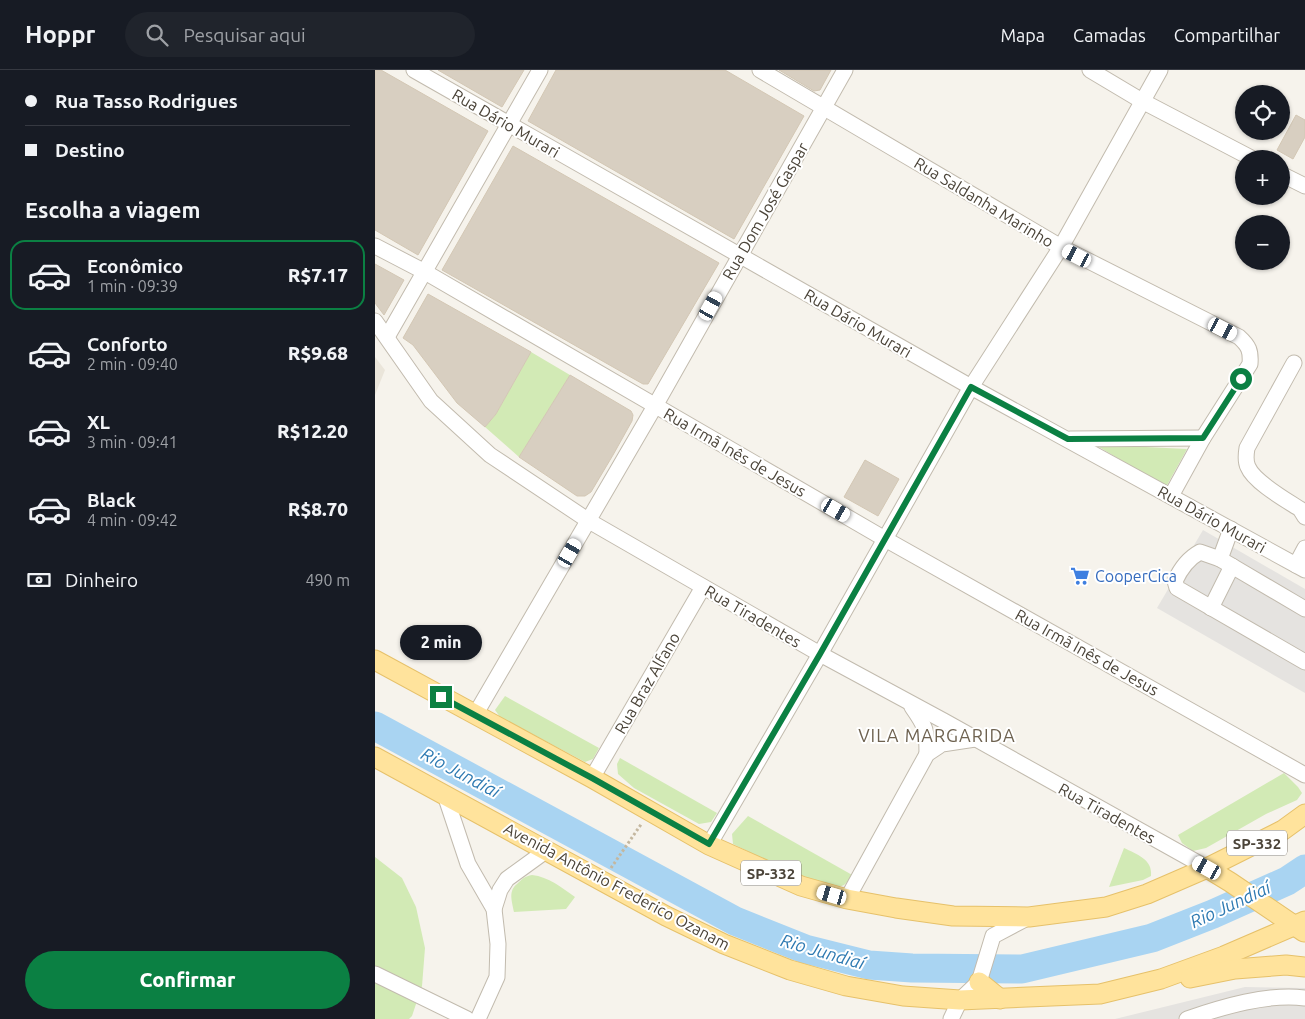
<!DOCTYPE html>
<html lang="pt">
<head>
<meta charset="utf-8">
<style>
  :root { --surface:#171b24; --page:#20242c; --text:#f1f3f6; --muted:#9ea1a6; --line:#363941; --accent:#0b8043 }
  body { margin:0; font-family:Ubuntu,sans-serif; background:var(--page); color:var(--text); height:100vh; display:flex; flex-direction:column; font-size:19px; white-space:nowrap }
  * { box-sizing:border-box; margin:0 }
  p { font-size:16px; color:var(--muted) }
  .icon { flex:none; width:28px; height:28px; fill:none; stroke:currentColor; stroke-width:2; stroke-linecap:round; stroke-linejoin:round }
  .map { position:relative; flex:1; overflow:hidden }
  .side { display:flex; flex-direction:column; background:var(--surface); width:375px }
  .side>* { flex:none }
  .hud { display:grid; align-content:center; height:110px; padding:0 25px; background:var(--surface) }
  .controls { position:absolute; left:860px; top:15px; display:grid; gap:10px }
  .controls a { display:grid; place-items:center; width:55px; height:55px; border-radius:50%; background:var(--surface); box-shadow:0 1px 4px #0004; font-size:25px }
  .end { position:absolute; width:22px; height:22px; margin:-11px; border:6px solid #0b8043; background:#fff; box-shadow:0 0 0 2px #fff }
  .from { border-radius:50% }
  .bubble { position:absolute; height:35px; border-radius:18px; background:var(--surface); box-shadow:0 1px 4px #0004; font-size:16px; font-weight:800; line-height:35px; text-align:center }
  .car { position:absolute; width:15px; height:30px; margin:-15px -8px; border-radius:6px; box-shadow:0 0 4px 1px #0007; background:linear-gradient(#fff 24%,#345 0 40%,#fff 0 76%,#345 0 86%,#fff 0) }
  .hud b { display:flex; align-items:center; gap:18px; height:48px; font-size:19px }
  .hud b+b { border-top:1px solid var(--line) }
  .hud i { width:12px; height:12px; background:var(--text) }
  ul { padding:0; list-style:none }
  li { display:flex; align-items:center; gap:15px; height:70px; margin:0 10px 8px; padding:0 15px; border:2px solid transparent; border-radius:15px }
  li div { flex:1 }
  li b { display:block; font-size:19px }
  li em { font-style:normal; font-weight:800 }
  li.current { border-color:var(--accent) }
  li>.icon { width:45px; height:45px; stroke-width:1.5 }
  h2 { padding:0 25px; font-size:22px; line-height:60px }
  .pay { display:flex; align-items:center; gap:12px; height:55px; padding:0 25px; font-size:19px }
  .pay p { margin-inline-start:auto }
  .button { display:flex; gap:10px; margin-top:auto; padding:10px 25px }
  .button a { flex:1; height:58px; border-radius:30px; background:var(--accent); color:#fff; font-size:20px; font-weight:800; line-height:58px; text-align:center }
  header { display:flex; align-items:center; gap:30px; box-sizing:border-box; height:70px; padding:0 25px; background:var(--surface); border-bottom:1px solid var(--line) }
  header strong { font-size:24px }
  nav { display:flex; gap:28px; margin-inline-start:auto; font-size:18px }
  .search { width:350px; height:45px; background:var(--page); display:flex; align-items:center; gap:12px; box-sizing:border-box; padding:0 18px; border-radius:28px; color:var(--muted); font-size:19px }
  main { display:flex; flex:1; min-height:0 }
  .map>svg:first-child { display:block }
  .residential { fill:#eae5da }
  .green { fill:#d2eab5 }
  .parking { fill:#e5e3e0 }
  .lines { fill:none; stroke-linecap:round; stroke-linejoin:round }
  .river { stroke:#a9d4f2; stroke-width:29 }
  .building { fill:#d8cfc1; stroke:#d3c7b4 }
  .minor-casing { stroke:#c2bbae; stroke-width:17 }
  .major-casing { stroke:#e6c16a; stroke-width:21 }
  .path { stroke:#c4b79f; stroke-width:3; stroke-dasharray:2.5 2.5; stroke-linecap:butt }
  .minor { stroke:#fff; stroke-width:15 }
  .major { stroke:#ffe39c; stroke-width:19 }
  .route { stroke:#0b8043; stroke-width:6 }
  .labels { text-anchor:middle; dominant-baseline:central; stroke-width:4; stroke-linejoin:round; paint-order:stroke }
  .shield { fill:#fff; stroke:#817c74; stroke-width:1 }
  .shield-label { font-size:15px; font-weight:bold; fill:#4b4439 }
  .street-label { font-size:16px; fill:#4b4439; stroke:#fff }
  .shop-label { font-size:16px; fill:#366cbe; stroke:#fff; text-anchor:start }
  .neighbourhood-label { font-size:18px; letter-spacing:1px; fill:#6e6250; stroke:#fff }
  .water-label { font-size:18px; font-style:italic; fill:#2e7ab2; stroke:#fff }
</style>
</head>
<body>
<header>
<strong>Hoppr</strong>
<div class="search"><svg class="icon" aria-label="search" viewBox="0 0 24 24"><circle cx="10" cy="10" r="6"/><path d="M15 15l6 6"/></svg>Pesquisar aqui</div>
<nav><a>Mapa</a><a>Camadas</a><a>Compartilhar</a></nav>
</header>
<main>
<section class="side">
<div class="hud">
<b><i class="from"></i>Rua Tasso Rodrigues</b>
<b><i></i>Destino</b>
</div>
<h2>Escolha a viagem</h2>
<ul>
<li class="current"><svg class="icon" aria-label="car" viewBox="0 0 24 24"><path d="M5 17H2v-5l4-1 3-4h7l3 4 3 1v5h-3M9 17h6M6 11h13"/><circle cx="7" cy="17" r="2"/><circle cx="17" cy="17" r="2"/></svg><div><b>Econômico</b><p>1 min · 09:39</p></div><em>R$7.17</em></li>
<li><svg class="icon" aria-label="car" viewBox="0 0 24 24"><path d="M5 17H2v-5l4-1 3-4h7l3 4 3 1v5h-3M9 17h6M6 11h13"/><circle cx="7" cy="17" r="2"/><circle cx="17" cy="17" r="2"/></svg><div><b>Conforto</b><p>2 min · 09:40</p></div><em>R$9.68</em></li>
<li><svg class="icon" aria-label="car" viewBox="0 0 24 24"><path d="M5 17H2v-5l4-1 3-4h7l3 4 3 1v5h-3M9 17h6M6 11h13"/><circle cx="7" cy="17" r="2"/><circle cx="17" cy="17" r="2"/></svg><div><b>XL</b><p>3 min · 09:41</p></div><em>R$12.20</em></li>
<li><svg class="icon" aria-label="car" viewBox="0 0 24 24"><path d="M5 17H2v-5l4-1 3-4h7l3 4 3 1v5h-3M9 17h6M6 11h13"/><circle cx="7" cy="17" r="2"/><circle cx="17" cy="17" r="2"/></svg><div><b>Black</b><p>4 min · 09:42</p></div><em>R$8.70</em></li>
</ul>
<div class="pay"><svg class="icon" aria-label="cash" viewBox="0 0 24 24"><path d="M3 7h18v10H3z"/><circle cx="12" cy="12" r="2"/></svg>Dinheiro<p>490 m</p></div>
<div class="button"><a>Confirmar</a></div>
</section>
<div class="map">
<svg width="930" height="949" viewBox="0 0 930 949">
  <rect width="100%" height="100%" fill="#f6f3ec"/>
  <!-- residential -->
  <path class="residential" d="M0 287 10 300 0 325Z"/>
  <!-- green -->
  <g class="green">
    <path d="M156 282 195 305 144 387 110 357 121 344Z"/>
    <path d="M724 377H771L812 379 791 417Z"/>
    <path d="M130 626 224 678 218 689 210 692 125 647 120 640Z"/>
    <path d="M245 688 342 743 336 752 324 754 259 718 243 704 242 694Z"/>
    <path d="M909 703 923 717 927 723 922 730 891 744 831 778 818 781 807 773 803 765Z"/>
    <path d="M373 746 479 806 469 815 461 818 417 803 358 774 357 764Z"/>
    <path d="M749 778C761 784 778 789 776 806L768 810 734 817Z"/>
    <path d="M0 787 27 808 41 837 50 878 47 916 37 946 34 949H0Z"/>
    <path d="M157 805C174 807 186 817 200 827L191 839 139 842C137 831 133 821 142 814 147 809 150 806 157 805Z"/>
  </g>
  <!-- parking -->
  <g class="parking">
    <path d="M828 460 930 519V623L782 538Z"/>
    <path d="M870 917 930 918V949H740Z"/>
  </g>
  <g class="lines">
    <!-- river -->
    <path class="river" d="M0 656 360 851 430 879 494 895 537 898 647 899 777 868 838 844 912 811 930 799"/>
  </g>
  <!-- building -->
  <g class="building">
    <path d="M0 0H6L113 61 43 185 0 160Z"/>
    <path d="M63 0H149L127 37Z"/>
    <path d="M181 0H350L429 46 359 169 153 51Z"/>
    <path d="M404 0H456L445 20 439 21Z"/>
    <path d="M921 45 930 50V67L918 89 902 80Z"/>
    <path d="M138 76 344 193 273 314H268L67 200Z"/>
    <path d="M0 194 29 210 9 245 0 233Z"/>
    <path d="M53 224 156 282 121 344 110 357 82 333 38 275 28 268Z"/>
    <path d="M195 305 256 341 258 345 257 351 238 385 216 422 210 426H202L144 387Z"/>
    <path d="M490 390 524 409 503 446 469 427Z"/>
  </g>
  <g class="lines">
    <!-- minor casing -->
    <g class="minor-casing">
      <g id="minor">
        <path d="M39 0 596 317 930 500"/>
        <path d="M385 0 686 177 864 267C874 276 876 281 875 294L828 368 796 426"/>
        <path d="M715 0 767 31 878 89"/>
        <path d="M906 104 930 116"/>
        <path d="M0 176 50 202 510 469 930 705"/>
        <path d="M0 251 56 331 115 385 214 451 445 584 569 651 832 798"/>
        <path d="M12 267 165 0"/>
        <path d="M919 293 872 378C871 384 870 391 873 397 879 412 911 430 925 439L930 447"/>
        <path d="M695 369 828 368"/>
        <path d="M845 489 856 459"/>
        <path d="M921 495 930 478"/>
        <path d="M836 538 857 496"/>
        <path d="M930 539 845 489 825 482C814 488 805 500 800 511L802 518 930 592"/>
        <path d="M537 637C551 657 552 660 552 684"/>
        <path d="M100 645 280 336 470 0"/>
        <path d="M217 708 328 517"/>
        <path d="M70 725 93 794 119 839 123 874 122 907 103 949"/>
        <path d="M334 775 445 584 596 317 686 177 785 0"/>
        <path d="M472 829 552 684 567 674 600 669"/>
        <path d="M119 839 125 820 132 809 172 780"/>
        <path d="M0 904 92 949"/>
        <path d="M576 949 585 930 604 912 618 866 654 847"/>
        <path d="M812 949C847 937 893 923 930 928"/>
      </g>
    </g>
    <!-- major casing -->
    <g class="major-casing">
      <g id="major">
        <path d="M0 590 217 708 334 775 426 816 472 829 521 838 578 846 654 847 731 837 772 824 832 798 908 760 930 744"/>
        <path d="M0 687 291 846 349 874 415 900 471 916 528 926 585 930 725 924 786 909 849 886 930 851"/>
        <path d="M832 798 855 812 929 862"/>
        <path d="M815 908 860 899 911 895 930 897"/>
        <path d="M604 912 625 929"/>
      </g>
    </g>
    <!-- path -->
    <path class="path" d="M236 798 267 753"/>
    <!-- minor -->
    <use href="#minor" class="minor"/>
    <!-- major -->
    <use href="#major" class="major"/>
  </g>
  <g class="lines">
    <!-- route -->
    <path class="route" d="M66 627 217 708 334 774 445 584 596 317 693 369 828 368 866 309"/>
  </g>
  <!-- icons -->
  <defs>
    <g id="supermarket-bare" transform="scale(1.5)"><path d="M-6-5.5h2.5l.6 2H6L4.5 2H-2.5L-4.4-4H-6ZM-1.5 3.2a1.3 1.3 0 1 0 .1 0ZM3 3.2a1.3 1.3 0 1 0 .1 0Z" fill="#3f7fe0" stroke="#fff" stroke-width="2.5" paint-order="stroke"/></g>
  </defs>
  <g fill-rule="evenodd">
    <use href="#supermarket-bare" x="705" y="506"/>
  </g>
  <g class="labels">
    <!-- shield labels -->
    <g class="shield">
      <rect x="852" y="760.5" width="60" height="25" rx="4"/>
      <rect x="366" y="790.5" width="60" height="25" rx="4"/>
    </g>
    <g class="shield-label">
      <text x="882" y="773">SP-332</text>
      <text x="396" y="803">SP-332</text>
    </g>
    <!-- street labels -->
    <g class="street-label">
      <text transform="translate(131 53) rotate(30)">Rua Dário Murari</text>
      <text transform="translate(609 132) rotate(31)">Rua Saldanha Marinho</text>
      <text transform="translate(390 141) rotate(-60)">Rua Dom José Gaspar</text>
      <text transform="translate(483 253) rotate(30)">Rua Dário Murari</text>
      <text transform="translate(360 382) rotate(30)">Rua Irmã Inês de Jesus</text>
      <text transform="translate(837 449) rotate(29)">Rua Dário Murari</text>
      <text transform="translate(378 546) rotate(30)">Rua Tiradentes</text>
      <text transform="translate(712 582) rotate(29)">Rua Irmã Inês de Jesus</text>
      <text transform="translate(272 613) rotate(-60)">Rua Braz Alfano</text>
      <text transform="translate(732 743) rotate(29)">Rua Tiradentes</text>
      <text transform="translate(242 816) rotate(28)">Avenida Antônio Frederico Ozanam</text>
    </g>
    <!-- shop labels -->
    <g class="shop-label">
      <text x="720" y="506">CooperCica</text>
    </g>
    <!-- neighbourhood labels -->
    <g class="neighbourhood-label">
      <text x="562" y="665">VILA MARGARIDA</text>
    </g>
    <!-- water labels -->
    <g class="water-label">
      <text transform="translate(86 702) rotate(28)">Rio Jundiaí</text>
      <text transform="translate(855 834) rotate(-25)">Rio Jundiaí</text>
      <text transform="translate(448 881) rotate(16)">Rio Jundiaí</text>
    </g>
  </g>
</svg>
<div class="controls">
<a><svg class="icon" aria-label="locate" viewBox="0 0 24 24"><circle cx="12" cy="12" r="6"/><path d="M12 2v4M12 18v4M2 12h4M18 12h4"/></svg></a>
<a>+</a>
<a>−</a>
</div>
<i class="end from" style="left:866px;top:309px"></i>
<i class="end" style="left:66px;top:627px"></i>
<div class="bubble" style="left:25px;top:555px;width:82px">2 min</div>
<i class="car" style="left:702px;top:186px;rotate:297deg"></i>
<i class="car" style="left:336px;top:236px;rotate:29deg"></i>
<i class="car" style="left:848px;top:259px;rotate:117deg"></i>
<i class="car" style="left:461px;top:440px;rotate:120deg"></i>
<i class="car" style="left:195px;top:483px;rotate:30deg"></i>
<i class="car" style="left:832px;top:798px;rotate:299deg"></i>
<i class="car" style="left:457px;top:825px;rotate:286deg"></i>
</div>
</main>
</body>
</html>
